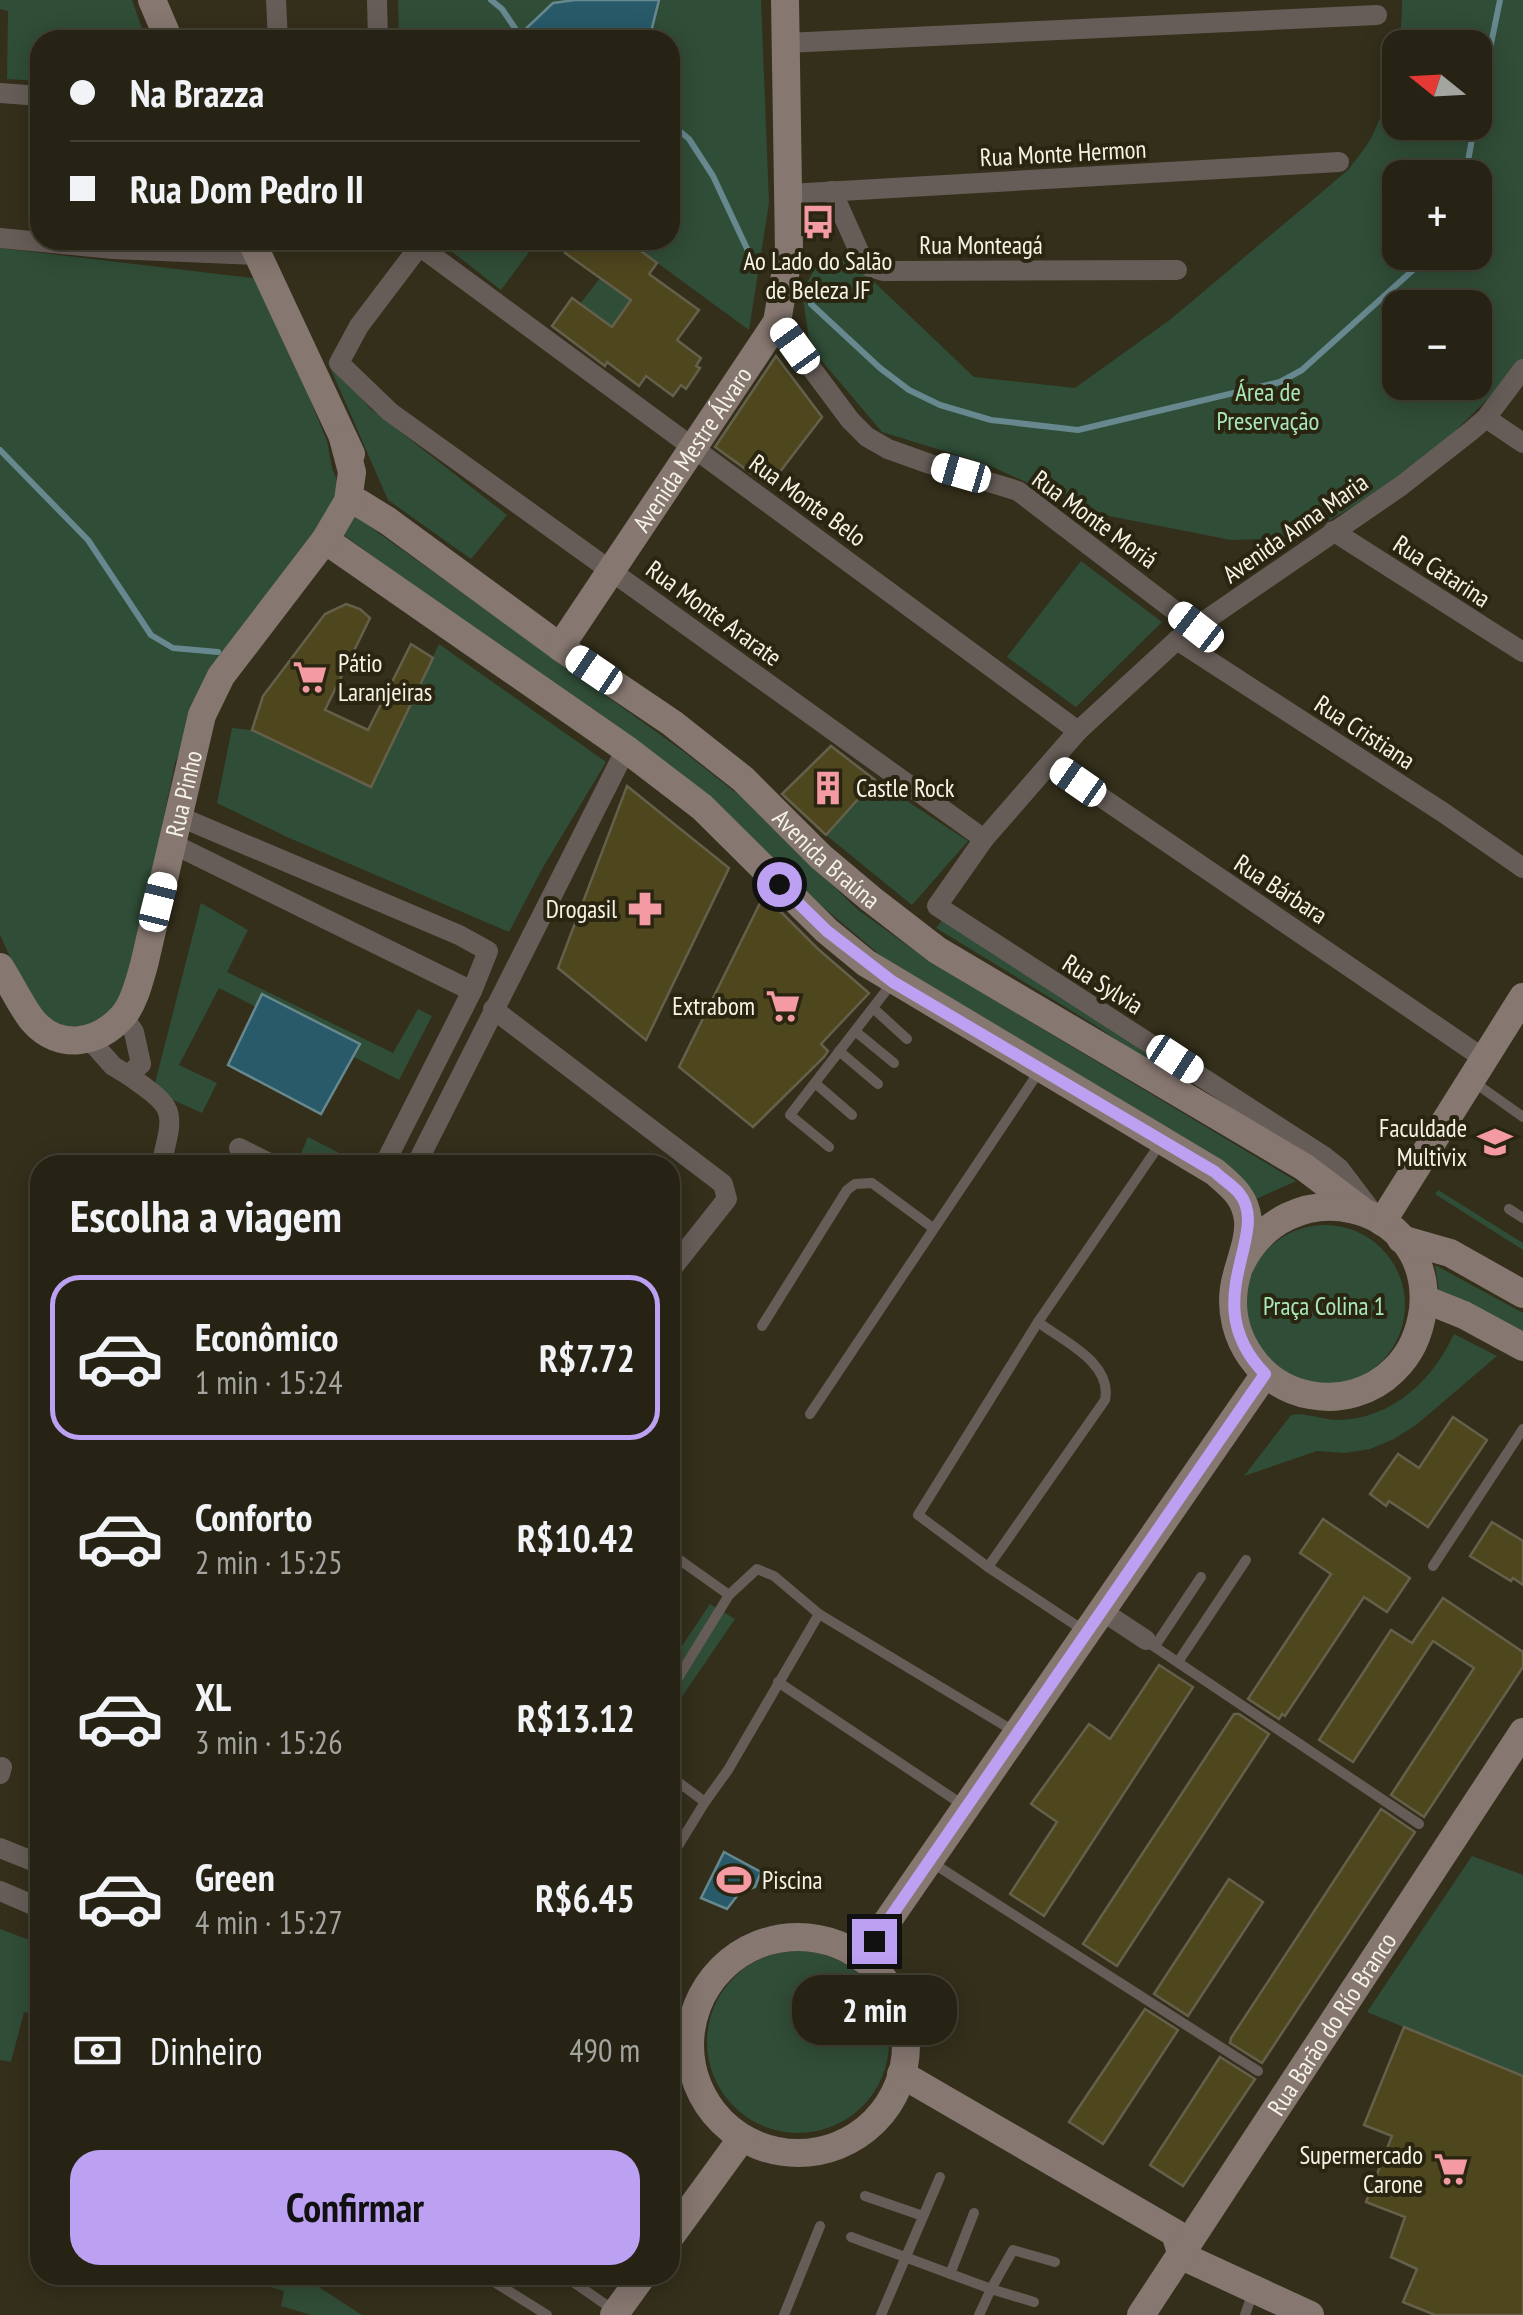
<!DOCTYPE html>
<html lang="pt">
<head>
<meta charset="utf-8">
<style>
  :root { --surface:#262314; --page:#2e2b1d; --text:#f1f3f6; --muted:#a4a4a0; --line:#424034; --accent:#bca0f2 }
  body { margin:0; font-family:"PT Sans Narrow",sans-serif; background:var(--page); color:var(--text); height:100vh; display:flex; flex-direction:column; font-size:38px; white-space:nowrap }
  * { box-sizing:border-box; margin:0 }
  p { font-size:32px; color:var(--muted) }
  .icon { flex:none; width:55px; height:55px; fill:none; stroke:currentColor; stroke-width:2; stroke-linecap:round; stroke-linejoin:round }
  .map { position:relative; flex:1; overflow:hidden }
  .side { position:absolute; left:30px; top:1155px; width:650px; height:1130px; display:flex; flex-direction:column; background:var(--surface); border-radius:30px; box-shadow:0 5px 25px #0003,0 0 0 2px var(--line) }
  .side>* { flex:none }
  .banner { position:absolute; left:30px; top:30px; width:650px; height:220px; border-radius:30px; box-shadow:0 5px 25px #0003,0 0 0 2px var(--line); display:grid; align-content:center; height:220px; padding:0 40px; background:var(--surface) }
  .needle { width:65px; rotate:288deg }
  .controls { position:absolute; left:1382px; top:30px; display:grid; gap:20px }
  .controls a { display:grid; place-items:center; width:110px; height:110px; border-radius:20px; background:var(--surface); box-shadow:0 5px 25px #0003,0 0 0 2px var(--line); font-size:50px }
  .end { position:absolute; width:45px; height:45px; margin:-22px; border:12px solid #bca0f2; background:#111; box-shadow:0 0 0 5px #111 }
  .from { border-radius:50% }
  .bubble { position:absolute; height:70px; border-radius:30px; background:var(--surface); box-shadow:0 5px 25px #0003,0 0 0 2px var(--line); font-size:32px; font-weight:800; line-height:70px; text-align:center }
  .car { position:absolute; width:30px; height:60px; margin:-30px -15px; border-radius:12px; box-shadow:0 0 8px 2px #0007; background:linear-gradient(#fff 24%,#345 0 40%,#fff 0 76%,#345 0 86%,#fff 0) }
  .banner b { display:flex; align-items:center; gap:35px; height:95px; font-size:38px }
  .banner b+b { border-top:2px solid var(--line) }
  .banner i { width:25px; height:25px; background:var(--text) }
  ul { padding:0; list-style:none }
  li { display:flex; align-items:center; gap:30px; height:165px; margin:0 20px 15px; padding:0 20px; border:5px solid transparent; border-radius:30px }
  li div { flex:1 }
  li b { display:block; font-size:38px }
  li em { font-style:normal; font-weight:800 }
  li.on { border-color:var(--accent) }
  li>.icon { width:90px; height:90px; stroke-width:1.5 }
  h2 { padding:0 40px; font-size:45px; line-height:120px }
  .pay { display:flex; align-items:center; gap:25px; height:110px; padding:0 40px; font-size:38px }
  .pay p { margin-inline-start:auto }
  .action { display:flex; gap:20px; margin-top:auto; padding:20px 40px }
  .action a { flex:1; height:115px; border-radius:30px; background:var(--accent); color:#111; font-size:40px; font-weight:800; line-height:115px; text-align:center }
  .map>svg:first-child { display:block }
  .green { fill:#304d37; fill-rule:evenodd }
  .water { fill:#285a69; stroke:#66888e; stroke-width:2.5 }
  .lines { fill:none; stroke-linecap:round; stroke-linejoin:round }
  .stream { stroke:#66888e; stroke-width:6 }
  .building { fill:#4e461d; stroke:#65604b; stroke-width:2.5 }
  .lane { stroke:#675d58; stroke-width:10 }
  .street { stroke:#675d58; stroke-width:20 }
  .secondary { stroke:#867770; stroke-width:28 }
  .route { stroke:#bca0f2; stroke-width:12 }
  .labels { text-anchor:middle; dominant-baseline:central; stroke-width:8; stroke-linejoin:round; paint-order:stroke }
  .street-label { font-size:25px; fill:#f5f3e6; stroke:#292511 }
  .poi-label { font-size:25px; fill:#f5f3e6; stroke:#292511; text-anchor:end }
  .park-label { font-size:25px; fill:#a9e7b8; stroke:#292511 }
</style>
</head>
<body>
<div class="map">
<svg width="1523" height="2315" viewBox="0 0 1523 2315">
  <rect width="100%" height="100%" fill="#332f1b"/>
  <!-- green -->
  <g class="green">
    <path d="M0 0H132L146 40H40V81L7 79 8 11 0 9Z"/>
    <path d="M398 0H761L769 203 749 330 626 240H670V40H399Z"/>
    <path d="M1402 0H1523V364L1418 468 1300 538 1231 540 1094 513 986 464 882 432 821 360 809 339 802 292 822 255 844 258 872 280 974 377 1075 388 1171 319 1348 170C1356 159 1365 149 1371 138 1390 102 1403 40 1402 0ZM1400 48H1475V122H1400ZM1400 178H1475V252H1400ZM1400 308H1475V382H1400Z"/>
    <path d="M437 240H538L501 290Z"/>
    <path d="M0 248 261 279 327 441 332 468 343 496 206 688 175 763 127 992 112 1014 80 1034 48 1022 28 996 0 935Z"/>
    <path d="M600 278 631 300 612 327 580 304Z"/>
    <path d="M327 360 371 409 507 515 471 559 388 500Z"/>
    <path d="M355 516 683 751 740 796 857 909 929 961 1296 1181 1254 1200 892 965 790 879 733 818 341 533Z"/>
    <path d="M1081 561 1162 622 1076 707 1007 657Z"/>
    <path d="M439 644 606 762 542 869 509 932 287 837 217 803 232 728 252 730 371 786Z"/>
    <path d="M875 780 968 841 912 905 826 835Z"/>
    <path d="M201 903 248 930 227 972 393 1053 418 1009 432 1016 399 1080 219 988 179 1065 217 1083 202 1113 153 1091Z"/>
    <path d="M943 919 1173 1067 1166 1074 1098 1027 936 928Z"/>
    <path d="M308 1137 363 1165H296Z"/>
    <path d="M1438 1190 1523 1243V1250L1435 1194Z"/>
    <circle cx="1325" cy="1305" r="80"/>
    <path d="M1435 1265 1523 1313V1341L1439 1292Z"/>
    <path d="M1454 1334 1497 1356 1416 1425 1394 1439 1370 1449 1345 1453 1317 1451 1244 1476 1291 1415C1306 1412 1322 1420 1338 1420 1392 1419 1433 1380 1454 1334Z"/>
    <path d="M710 1604 735 1619 670 1714V1664Z"/>
    <path d="M1472 1856 1523 1875V2076L1367 2012Z"/>
    <path d="M0 1929 40 1944V2016L24 2012 11 2062 0 2060Z"/>
    <circle cx="798" cy="2042" r="91"/>
    <path d="M230 2275H300L362 2315H311L281 2306 284 2291Z"/>
  </g>
  <!-- water -->
  <g class="water">
    <path d="M575 0H659L649 40H514L553 3Z"/>
    <path d="M262 994 360 1044 321 1114 228 1065Z"/>
    <path d="M724 1852 761 1872 755 1887 740 1892 727 1909 701 1898Z"/>
  </g>
  <g class="lines">
    <!-- stream -->
    <g class="stream">
      <path d="M491 0 502 9 523 40"/>
      <path d="M1475 122 1500 0"/>
      <path d="M670 123 689 139 713 176 757 270"/>
      <path d="M1465 178 1475 122"/>
      <path d="M811 304 880 368 909 390 940 405 991 420 1078 430 1280 382 1302 370 1433 252"/>
      <path d="M0 450 88 540 151 635 173 648 218 652"/>
    </g>
  </g>
  <!-- building -->
  <g class="building">
    <path d="M574 240H626L657 263 649 274 699 310 677 340 701 358 696 366 700 368 686 389 681 385 673 396 646 376 639 386 607 362 605 366 552 326 572 298 612 327 631 300 565 253Z"/>
    <path d="M776 356 822 417 769 486 715 447Z"/>
    <path d="M346 604 360 609 370 618 325 710 368 730 411 644 433 658 371 787 252 730 263 696 325 614Z"/>
    <path d="M831 746 875 780 826 835 782 794Z"/>
    <path d="M627 786 729 868 646 1040 558 968Z"/>
    <path d="M764 895 818 949 869 993 821 1044 828 1051 824 1057 753 1127 679 1067Z"/>
    <path d="M1453 1417 1487 1440 1428 1527 1389 1501 1386 1506 1370 1494 1398 1454 1419 1468Z"/>
    <path d="M1323 1519 1410 1578 1387 1612 1364 1597 1285 1716 1282 1714 1279 1719 1248 1699 1331 1574 1300 1553Z"/>
    <path d="M1492 1522 1523 1541V1585L1513 1578 1511 1581 1470 1556Z"/>
    <path d="M1443 1598 1523 1652V1667L1424 1817 1391 1795 1474 1668 1433 1641 1353 1762 1319 1740 1391 1630 1412 1643Z"/>
    <path d="M1159 1665 1193 1687 1044 1916 1010 1894 1057 1822 1031 1804 1089 1724 1110 1739Z"/>
    <path d="M1234 1714H1239L1269 1734 1117 1966 1083 1944Z"/>
    <path d="M1381 1809 1415 1832 1262 2063 1230 2043 1231 2038Z"/>
    <path d="M1229 1879 1263 1902 1188 2016 1154 1994Z"/>
    <path d="M1145 2009 1178 2030 1103 2144 1069 2122Z"/>
    <path d="M1404 2027 1523 2076V2315H1435L1403 2302 1417 2269 1391 2257 1405 2217 1366 2202 1392 2136 1364 2125Z"/>
    <path d="M1220 2057 1255 2079 1183 2186 1150 2165Z"/>
  </g>
  <g class="lines">
    <!-- lane -->
    <g class="lane">
      <path d="M873 1008 907 1039"/>
      <path d="M855 1031 894 1063"/>
      <path d="M839 1051 878 1084"/>
      <path d="M1471 1080 1523 1117"/>
      <path d="M815 1083 852 1115"/>
      <path d="M829 1147 790 1115 892 983"/>
      <path d="M1509 1209 1523 1218"/>
      <path d="M762 1326 847 1190 855 1184 872 1183 933 1228"/>
      <path d="M810 1414 1040 1070"/>
      <path d="M670 1553 729 1595 757 1569 774 1576 819 1614 1017 1733"/>
      <path d="M1433 1566 1523 1429"/>
      <path d="M988 1567 1105 1400C1113 1363 1063 1341 1038 1322"/>
      <path d="M1086 1632 988 1567 918 1515 1038 1322 1160 1144"/>
      <path d="M1146 1641 1419 1824"/>
      <path d="M1155 1646 1201 1577"/>
      <path d="M1178 1662 1246 1560"/>
      <path d="M778 1682 966 1807"/>
      <path d="M670 1691 729 1595"/>
      <path d="M670 1776 705 1802 728 1770 819 1614"/>
      <path d="M670 1859 705 1802"/>
      <path d="M931 1862 1258 2071"/>
      <path d="M865 2196 923 2216"/>
      <path d="M851 2237 991 2289 1013 2250 1055 2262"/>
      <path d="M950 2274 974 2213"/>
      <path d="M483 2275 547 2315"/>
      <path d="M563 2275 615 2311"/>
      <path d="M784 2315 820 2226"/>
      <path d="M881 2315 940 2177"/>
      <path d="M979 2315 991 2289 1034 2302"/>
      <path d="M1245 2315 1253 2292"/>
    </g>
    <!-- street -->
    <g class="street">
      <path d="M276 0 278 40"/>
      <path d="M377 0 378 40"/>
      <path d="M786 43 1377 15"/>
      <path d="M0 93 40 96"/>
      <path d="M832 191 862 258 870 267 883 271 1177 270"/>
      <path d="M789 194 1339 162"/>
      <path d="M0 238 113 249 257 255"/>
      <path d="M411 240 1078 731"/>
      <path d="M418 248 359 326 339 363 390 412 984 839"/>
      <path d="M777 322 850 420 867 437 888 449 930 464 1018 491 1196 627"/>
      <path d="M1486 418 1523 443"/>
      <path d="M1333 531 1523 652"/>
      <path d="M1177 640 1444 813 1523 868"/>
      <path d="M1051 763 1483 1058"/>
      <path d="M178 816 459 935 488 951 472 991 384 1165"/>
      <path d="M173 844 472 991"/>
      <path d="M493 1009 723 1184 727 1199 670 1271"/>
      <path d="M90 1040 113 1066 128 1075 141 1064 134 1032 123 1016"/>
      <path d="M128 1075C176 1109 175 1108 161 1165"/>
      <path d="M239 1148 273 1165"/>
      <path d="M416 1165 626 749"/>
      <path d="M1370 1209 1339 1168 1325 1157 937 906 984 839 1078 731 1177 640 1401 486 1471 431 1486 418 1523 369"/>
      <path d="M1102 1611 1146 1640"/>
      <path d="M0 1774 2 1767"/>
      <path d="M0 1848 40 1864"/>
      <path d="M0 1891 40 1908"/>
    </g>
    <!-- secondary -->
    <g class="secondary">
      <path d="M152 0 169 40"/>
      <path d="M251 240 351 454"/>
      <path id="s1" d="M348 501 359 503 388 521 567 652 672 723 743 779 821 857 871 899 937 950 1304 1167 1361 1210"/>
      <path d="M325 540 626 749 702 807 827 931 866 963 1215 1172C1232 1187 1245 1196 1248 1220 1250 1242 1237 1266 1234 1288 1227 1337 1260 1386 1310 1395 1340 1401 1372 1392 1394 1370 1411 1354 1420 1332 1423 1309 1434 1200 1284 1165 1238 1270"/>
      <path id="s2" d="M560 647 777 322 789 252 785 0"/>
      <path id="s3" d="M0 967C10 982 22 1008 33 1021 59 1051 98 1044 123 1016 134 1003 139 982 144 965L202 715 221 676 325 540 348 501 352 472 343 438"/>
      <path d="M1382 1222 1523 997"/>
      <path d="M1401 1239 1450 1253 1523 1294"/>
      <path d="M1424 1299 1464 1315 1523 1347"/>
      <circle cx="798" cy="2045" r="108"/>
      <path d="M862 1958 1265 1374"/>
      <path d="M901 2074 1175 2233 1182 2256 1310 2315"/>
      <path d="M670 2237 742 2138"/>
      <path d="M614 2315 643 2275"/>
      <path id="s4" d="M1141 2315 1523 1732"/>
    </g>
  </g>
  <g class="lines">
    <!-- route -->
    <path class="route" d="M779 884 827 931 893 982 1215 1172C1222 1179 1232 1185 1239 1193 1273 1234 1194 1301 1265 1374L874 1941"/>
  </g>
  <!-- icons -->
  <defs>
    <g id="bus-bare" transform="scale(2.7)"><path d="M-5-6H5V4H4V6H2V4H-2V6H-4V4H-5ZM-3.5-4V0h7V-4ZM-3.5 1.2v1.5H-2V1.2ZM2 1.2v1.5H3.5V1.2Z" fill="#f49aa2" stroke="#292511" stroke-width="2.5" paint-order="stroke"/></g>
    <g id="supermarket-bare" transform="scale(2.7)"><path d="M-6-5.5h2.5l.6 2H6L4.5 2H-2.5L-4.4-4H-6ZM-1.5 3.2a1.3 1.3 0 1 0 .1 0ZM3 3.2a1.3 1.3 0 1 0 .1 0Z" fill="#f49aa2" stroke="#292511" stroke-width="2.5" paint-order="stroke"/></g>
    <g id="building-bare" transform="scale(2.7)"><path d="M-4-6H4V6H1V3H-1V6H-4ZM-2.5-4.3h1.7v1.8h-1.7ZM.8-4.3h1.7v1.8H.8ZM-2.5-1h1.7V.8h-1.7ZM.8-1h1.7V.8H.8Z" fill="#f49aa2" stroke="#292511" stroke-width="2.5" paint-order="stroke"/></g>
    <g id="pharmacy-bare" transform="scale(2.7)"><path d="M-2-6h4v4h4v4h-4v4h-4v-4h-4v-4h4Z" fill="#f49aa2" stroke="#292511" stroke-width="2.5" paint-order="stroke"/></g>
    <g id="university-bare" transform="scale(2.7)"><path d="M0-5L7-2L0 1L-7-2ZM-4 1L0 2.5L4 1V4Q0 6-4 4Z" fill="#f49aa2" stroke="#292511" stroke-width="2.5" paint-order="stroke"/></g>
    <g id="stadium-bare" transform="scale(2.7)"><path d="M0-5a6.5 5 0 1 0 0 10a6.5 5 0 1 0 0-10ZM-3.5-1.8h7v3.6h-7Z" fill="#f49aa2" stroke="#292511" stroke-width="2.5" paint-order="stroke"/></g>
  </defs>
  <g fill-rule="evenodd">
    <use href="#bus-bare" x="818" y="222"/>
    <use href="#supermarket-bare" x="310" y="677"/>
    <use href="#building-bare" x="828" y="788"/>
    <use href="#pharmacy-bare" x="645" y="909"/>
    <use href="#supermarket-bare" x="783" y="1006"/>
    <use href="#university-bare" x="1495" y="1142"/>
    <use href="#stadium-bare" x="734" y="1880"/>
    <use href="#supermarket-bare" x="1451" y="2169"/>
  </g>
  <g class="labels">
    <!-- street labels -->
    <g class="street-label">
      <text transform="translate(1063 153) rotate(-3)">Rua Monte Hermon</text>
      <text x="981" y="245">Rua Monteagá</text>
      <text stroke="none"><textPath href="#s2" startOffset="238">Avenida Mestre Álvaro</textPath></text>
      <text transform="translate(808 500) rotate(36)">Rua Monte Belo</text>
      <text transform="translate(1095 519) rotate(36)">Rua Monte Moriá</text>
      <text transform="translate(1295 528) rotate(-35)">Avenida Anna Maria</text>
      <text transform="translate(1442 571) rotate(33)">Rua Catarina</text>
      <text transform="translate(714 613) rotate(36)">Rua Monte Ararate</text>
      <text transform="translate(1365 732) rotate(33)">Rua Cristiana</text>
      <text stroke="none"><textPath href="#s3" startOffset="398">Rua Pinho</textPath></text>
      <text stroke="none"><textPath href="#s1" startOffset="600">Avenida Braúna</textPath></text>
      <text transform="translate(1281 889) rotate(33)">Rua Bárbara</text>
      <text transform="translate(1103 984) rotate(32)">Rua Sylvia</text>
      <text stroke="none"><textPath href="#s4" startOffset="348">Rua Barão do Río Branco</textPath></text>
    </g>
    <!-- poi labels -->
    <g class="poi-label">
      <text x="818" y="261" text-anchor="middle">Ao Lado do Salão<tspan x="818" dy="29">de Beleza JF</tspan></text>
      <text x="338" y="663" text-anchor="start">Pátio<tspan x="338" dy="29">Laranjeiras</tspan></text>
      <text x="856" y="788" text-anchor="start">Castle Rock</text>
      <text x="617" y="909">Drogasil</text>
      <text x="755" y="1006">Extrabom</text>
      <text x="1467" y="1128">Faculdade<tspan x="1467" dy="29">Multivix</tspan></text>
      <text x="762" y="1880" text-anchor="start">Piscina</text>
      <text x="1423" y="2155">Supermercado<tspan x="1423" dy="29">Carone</tspan></text>
    </g>
    <!-- park labels -->
    <g class="park-label">
      <text x="1268" y="392">Área de<tspan x="1268" dy="29">Preservação</tspan></text>
      <text x="1324" y="1306">Praça Colina 1</text>
    </g>
  </g>
</svg>
<div class="controls">
<a><svg class="needle" viewBox="-14 -14 28 28"><path d="M0-13l5 13h-10z" fill="#e53935"/><path d="M0 13l5-13h-10z" fill="#a4a4a0"/></svg></a>
<a>+</a>
<a>−</a>
</div>
<i class="end from" style="left:779px;top:884px"></i>
<i class="end" style="left:874px;top:1941px"></i>
<div class="bubble" style="left:792px;top:1975px;width:165px">2 min</div>
<i class="car" style="left:795px;top:346px;rotate:324deg"></i>
<i class="car" style="left:961px;top:473px;rotate:286deg"></i>
<i class="car" style="left:1196px;top:627px;rotate:308deg"></i>
<i class="car" style="left:594px;top:670px;rotate:304deg"></i>
<i class="car" style="left:1078px;top:782px;rotate:305deg"></i>
<i class="car" style="left:158px;top:902px;rotate:14deg"></i>
<i class="car" style="left:1175px;top:1059px;rotate:123deg"></i>
<div class="banner">
<b><i class="from"></i>Na Brazza</b>
<b><i></i>Rua Dom Pedro II</b>
</div>
<section class="side">
<h2>Escolha a viagem</h2>
<ul>
<li class="on"><svg class="icon" aria-label="car" viewBox="0 0 24 24"><path d="M5 17H2v-5l4-1 3-4h7l3 4 3 1v5h-3M9 17h6M6 11h13"/><circle cx="7" cy="17" r="2"/><circle cx="17" cy="17" r="2"/></svg><div><b>Econômico</b><p>1 min · 15:24</p></div><em>R$7.72</em></li>
<li><svg class="icon" aria-label="car" viewBox="0 0 24 24"><path d="M5 17H2v-5l4-1 3-4h7l3 4 3 1v5h-3M9 17h6M6 11h13"/><circle cx="7" cy="17" r="2"/><circle cx="17" cy="17" r="2"/></svg><div><b>Conforto</b><p>2 min · 15:25</p></div><em>R$10.42</em></li>
<li><svg class="icon" aria-label="car" viewBox="0 0 24 24"><path d="M5 17H2v-5l4-1 3-4h7l3 4 3 1v5h-3M9 17h6M6 11h13"/><circle cx="7" cy="17" r="2"/><circle cx="17" cy="17" r="2"/></svg><div><b>XL</b><p>3 min · 15:26</p></div><em>R$13.12</em></li>
<li><svg class="icon" aria-label="car" viewBox="0 0 24 24"><path d="M5 17H2v-5l4-1 3-4h7l3 4 3 1v5h-3M9 17h6M6 11h13"/><circle cx="7" cy="17" r="2"/><circle cx="17" cy="17" r="2"/></svg><div><b>Green</b><p>4 min · 15:27</p></div><em>R$6.45</em></li>
</ul>
<div class="pay"><svg class="icon" aria-label="cash" viewBox="0 0 24 24"><path d="M3 7h18v10H3z"/><circle cx="12" cy="12" r="2"/></svg>Dinheiro<p>490 m</p></div>
<div class="action"><a>Confirmar</a></div>
</section>
</div>
</body>
</html>
